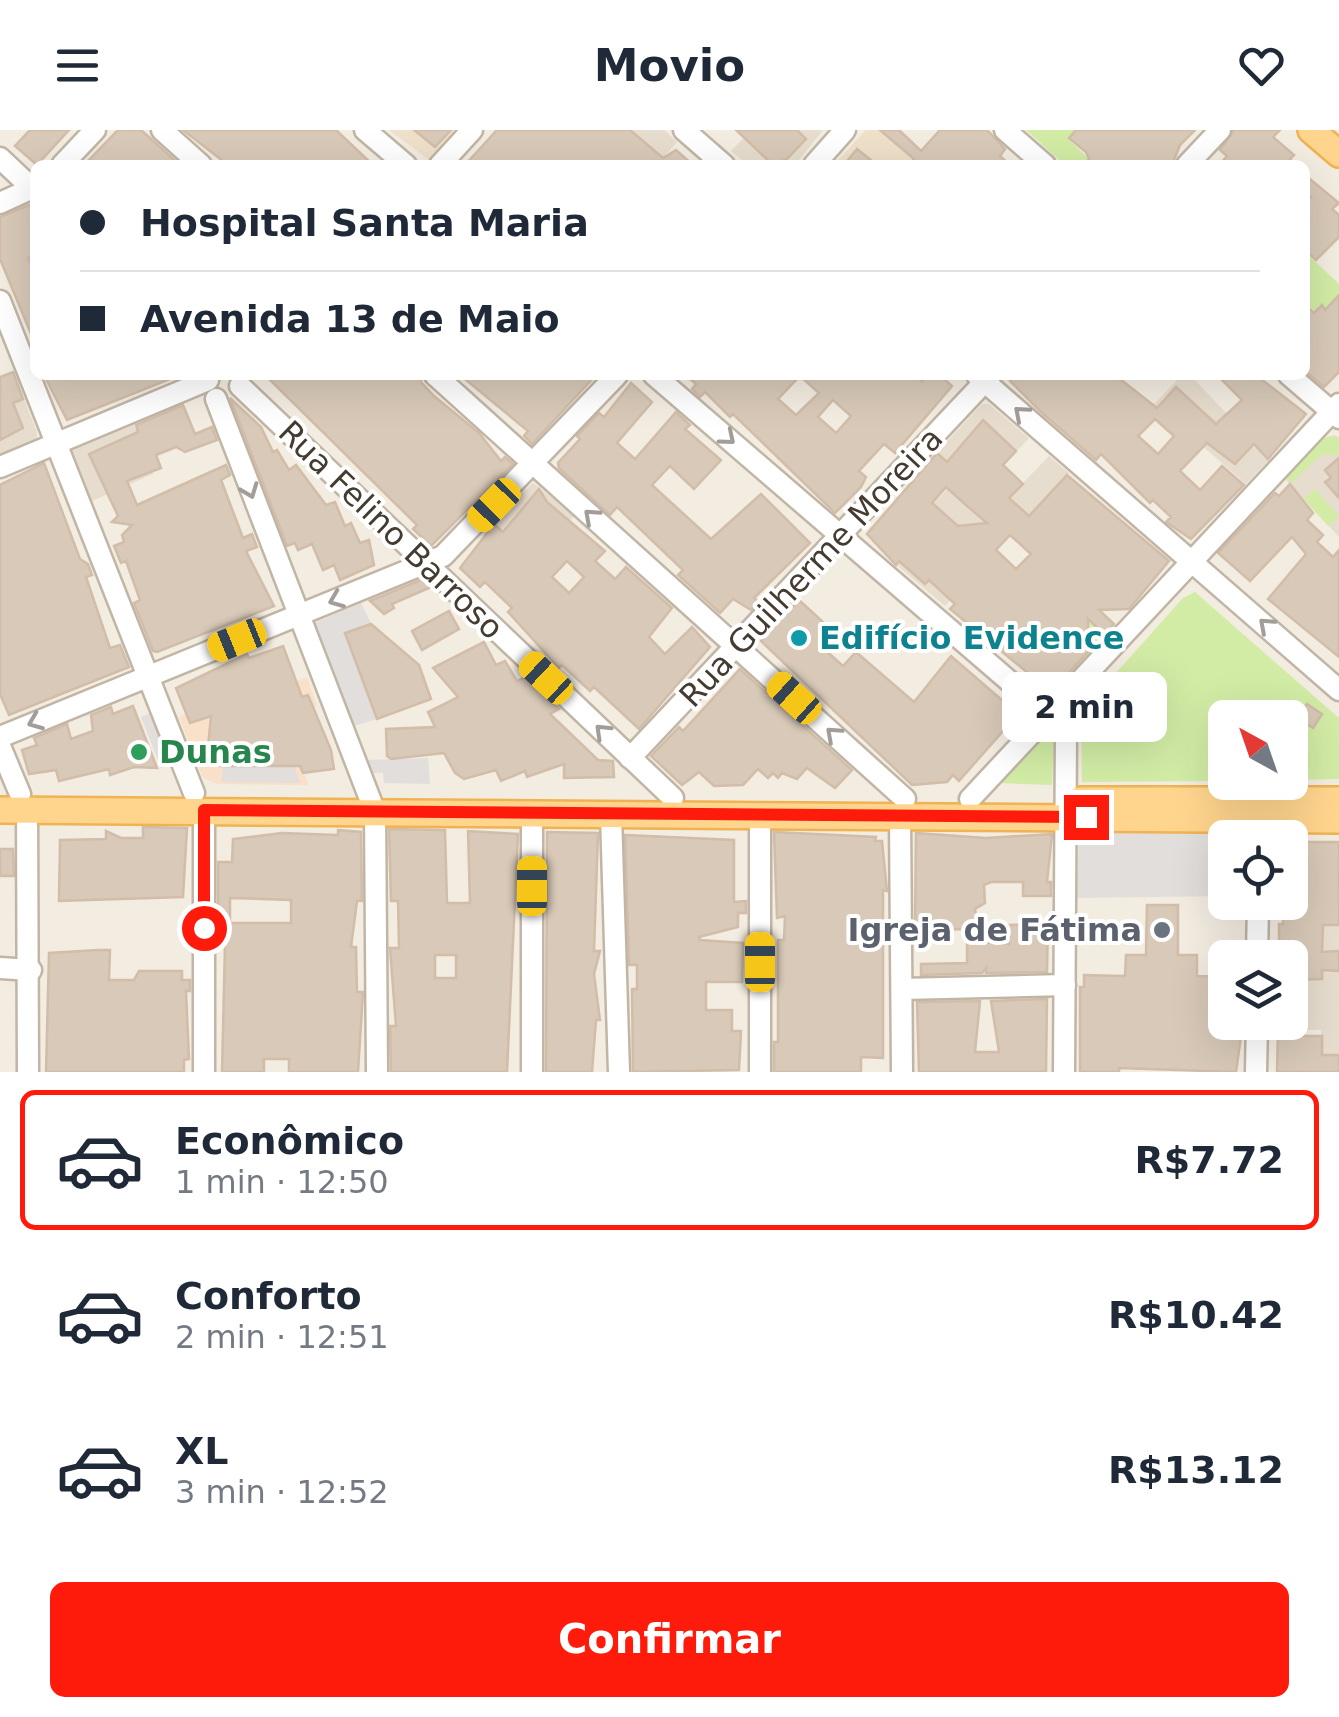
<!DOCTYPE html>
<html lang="pt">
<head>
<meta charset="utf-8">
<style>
  :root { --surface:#fff; --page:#f6f6f7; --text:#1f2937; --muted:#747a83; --line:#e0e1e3; --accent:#ff1b0c }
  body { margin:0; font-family:"DejaVu Sans",sans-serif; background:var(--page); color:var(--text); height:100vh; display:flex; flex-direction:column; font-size:38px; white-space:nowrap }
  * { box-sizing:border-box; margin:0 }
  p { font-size:32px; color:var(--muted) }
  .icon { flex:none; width:55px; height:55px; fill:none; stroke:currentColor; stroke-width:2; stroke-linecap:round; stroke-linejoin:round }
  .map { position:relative; height:942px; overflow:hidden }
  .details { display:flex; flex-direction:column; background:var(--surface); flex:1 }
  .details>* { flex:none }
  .hud { position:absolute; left:30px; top:30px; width:1280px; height:220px; border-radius:15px; box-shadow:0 10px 40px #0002; display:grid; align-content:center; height:220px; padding:0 50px; background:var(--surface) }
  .needle { width:65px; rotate:320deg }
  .controls { position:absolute; left:1208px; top:570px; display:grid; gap:20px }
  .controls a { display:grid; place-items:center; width:100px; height:100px; border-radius:15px; background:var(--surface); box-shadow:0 10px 40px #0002; font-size:50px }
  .end { position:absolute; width:45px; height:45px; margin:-22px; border:12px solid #ff1b0c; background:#fff; box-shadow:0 0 0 5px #fff }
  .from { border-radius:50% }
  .bubble { position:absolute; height:70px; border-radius:15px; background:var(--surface); box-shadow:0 10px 40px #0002; font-size:32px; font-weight:600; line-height:70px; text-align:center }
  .car { position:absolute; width:30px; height:60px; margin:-30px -15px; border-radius:12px; box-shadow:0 0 8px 2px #0007; background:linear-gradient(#f5c518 24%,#345 0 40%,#f5c518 0 76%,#345 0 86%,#f5c518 0) }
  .hud b { display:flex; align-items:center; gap:35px; height:95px; font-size:38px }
  .hud b+b { border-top:2px solid var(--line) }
  .hud i { width:25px; height:25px; background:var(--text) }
  ul { padding:18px 0 0; list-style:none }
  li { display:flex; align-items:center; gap:30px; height:140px; margin:0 20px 15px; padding:0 30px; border:5px solid transparent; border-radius:15px }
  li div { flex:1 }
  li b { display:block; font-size:38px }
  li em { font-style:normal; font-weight:600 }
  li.selected { border-color:var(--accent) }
  li>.icon { width:90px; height:90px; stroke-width:1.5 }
  .button { display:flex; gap:20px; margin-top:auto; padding:20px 50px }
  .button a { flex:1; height:115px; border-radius:15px; background:var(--accent); color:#fff; font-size:40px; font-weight:600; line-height:115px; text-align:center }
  header { display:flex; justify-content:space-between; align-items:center; height:130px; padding:0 50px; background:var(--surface); font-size:45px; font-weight:600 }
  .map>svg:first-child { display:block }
  .residential { fill:#e7ddce }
  .commercial { fill:#f8e0c9 }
  .education { fill:#eee0c9 }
  .green { fill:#d2eca5 }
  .parking { fill:#e2dedb }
  .building { fill:#d8c9b8; stroke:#d1bda8; stroke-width:2.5; fill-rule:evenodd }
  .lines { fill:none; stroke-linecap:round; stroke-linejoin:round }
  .minor-casing { stroke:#c1b6a6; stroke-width:25 }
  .major-casing { stroke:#efb353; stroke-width:30 }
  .minor { stroke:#fff; stroke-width:20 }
  .major { stroke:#ffd58e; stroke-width:25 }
  .oneway { stroke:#a29d98 }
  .route { stroke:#ff1b0c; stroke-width:12 }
  .culture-dot { fill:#0f9aa8; stroke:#fff; stroke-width:4 }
  .leisure-dot { fill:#2e9e5b; stroke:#fff; stroke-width:4 }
  .worship-dot { fill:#6b7280; stroke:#fff; stroke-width:4 }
  .labels { text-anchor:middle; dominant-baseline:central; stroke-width:8; stroke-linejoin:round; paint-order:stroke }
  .street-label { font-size:32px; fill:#443b31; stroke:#fff }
  .culture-label { font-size:32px; font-weight:bold; fill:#0d838f; stroke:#fff; text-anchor:start }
  .leisure-label { font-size:32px; font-weight:bold; fill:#27864d; stroke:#fff; text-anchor:start }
  .worship-label { font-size:32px; font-weight:bold; fill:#5b616d; stroke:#fff; text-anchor:end }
</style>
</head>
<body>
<header><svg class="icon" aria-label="menu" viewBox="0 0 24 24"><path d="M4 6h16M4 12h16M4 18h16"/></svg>Movio<svg class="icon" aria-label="heart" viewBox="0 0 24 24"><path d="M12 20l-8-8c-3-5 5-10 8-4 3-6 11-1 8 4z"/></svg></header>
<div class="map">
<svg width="1339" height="942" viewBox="0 0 1339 942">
  <rect width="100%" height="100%" fill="#f3ece1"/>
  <!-- residential -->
  <g class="residential">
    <path d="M599 0H664L677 12 657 35H568Z"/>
    <path d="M751 0H823L795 35H748L731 21Z"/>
    <path d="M1182 245H1190L1270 329 1246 354 1154 274Z"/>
    <path d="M19 257 37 302 36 312 0 326V265Z"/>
    <path d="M982 274H989L1029 308 966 375 985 392 1049 326 1069 343 945 476 885 425 947 359 923 337Z"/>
    <path d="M132 290 153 344 92 371 72 321 74 316Z"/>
    <path d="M1335 305 1339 308V407L1285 349 1323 308Z"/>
    <path d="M533 353 575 385 532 429 492 392Z"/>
    <path d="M1321 795H1339V925H1322L1321 900H1271V893L1290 892V850Z"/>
  </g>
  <!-- commercial -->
  <path class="commercial" d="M307 547 317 576 282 591 309 655 217 654 203 648 179 587 209 575 243 572Z"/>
  <!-- education -->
  <g class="education">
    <path d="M389 0H458L429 30Z"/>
    <path d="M866 0H880L918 35H834Z"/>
  </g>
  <!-- green -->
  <g class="green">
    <path d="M1026 0H1076L1069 10 1088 28 1081 35H1065Z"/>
    <path d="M1305 122 1339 154V168L1321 186 1305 173Z"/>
    <path d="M1332 306 1339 308V325H1321L1290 354 1287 347 1323 308Z"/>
    <path d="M1315 359 1339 386 1328 396 1304 369Z"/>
    <path d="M1195 462 1339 588V649L1290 650V588H1225V651L1082 652 1081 582 1183 468Z"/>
    <path d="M1069 472 1097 499 1099 515 1053 564H1046Z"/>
    <path d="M1050 596 1054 600 1052 655 999 653Z"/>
  </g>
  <!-- parking -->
  <g class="parking">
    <path d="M361 473 371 493 345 504 377 589 354 596 314 493Z"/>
    <path d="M150 583 170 634 161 638 141 587Z"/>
    <path d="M428 628 430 654 384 653 383 643H372L367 630Z"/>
    <path d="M223 636H294L300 653 222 652Z"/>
    <path d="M1244 696V707L1225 708V766L1077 768 1079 698Z"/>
  </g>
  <!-- building -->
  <g class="building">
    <path d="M30 0H69L37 35 15 16Z"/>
    <path d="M118 0H141L180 35H84Z"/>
    <path d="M183 0H336L373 35H228Z"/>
    <path d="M414 0H451L435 17Z"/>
    <path d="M497 0H630L663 28 676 20 693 35H465Z"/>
    <path d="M736 0H797L806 9 787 29 773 35Z"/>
    <path d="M880 0H899L921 21 940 0H987L1005 19 1000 26 1010 35H910L914 29Z"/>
    <path d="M1076 0H1195L1180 15 1172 35H1083L1089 29 1086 22 1069 8Z"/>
    <path d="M1234 0H1280L1273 7 1294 25 1290 29 1295 35H1219L1227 26 1220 20Z"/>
    <path d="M857 19 877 35H844Z"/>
    <path d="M1305 45 1339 73 1332 79 1339 85V107L1316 130 1305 120V72L1311 67 1305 61Z"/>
    <path d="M29 75 35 80V125L28 128 35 144 34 211 0 129V87Z"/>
    <path d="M1339 165V242L1324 257 1305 241V175L1314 183 1322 175 1325 180Z"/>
    <path d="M13 242 23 269 13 273 23 298 0 310V247Z"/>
    <path d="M44 245H180L67 290Z"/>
    <path d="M265 245H422L421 252 434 266 479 303 501 331 505 327 513 334 431 416 413 399 417 395Z"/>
    <path d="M460 245H596L532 314 524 306 528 301Z"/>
    <path d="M685 245H915L922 252 928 245H940L952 256 895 323 884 314 859 341 866 347 861 357 835 383 733 284 730 287 705 262 700 267 692 259 696 254ZM800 246 819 263 796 285 778 269ZM833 270 851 286 836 303 818 287Z"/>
    <path d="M1016 245H1115L1157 278 1176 257 1216 294 1242 270 1217 245H1256L1306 284 1268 329 1254 314 1235 334 1207 313 1180 341 1200 360 1222 336 1244 355 1191 409 1166 392 1171 387 1153 370 1150 373 1101 324 1096 330 1040 281 1010 251ZM1155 289 1174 306 1158 324 1138 306Z"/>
    <path d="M631 253 652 272 617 313 635 329 676 282 690 295 685 299 721 330 694 359 670 336 652 355 711 409 761 364 810 413 754 468 758 472 751 480 733 469 720 483 678 445 683 440 617 377 610 385 559 338 558 333 580 309 577 306 599 283 604 287Z"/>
    <path d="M230 268 261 297 273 322 277 320 289 340 296 335 326 375 335 372 345 396 351 393 360 413 369 410 374 435 340 450 334 435 323 440 312 414 298 420 295 413 287 416Z"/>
    <path d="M183 275 195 304 212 297 217 310 185 322 176 317 156 325 161 338 127 351 137 375 226 335 230 345 221 350 243 408 252 404 257 417 246 421 274 476 157 522 153 521 134 473 140 470 126 431 121 433 114 416 124 412 122 405 132 395 112 392 118 386 89 324 138 302 136 295Z"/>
    <path d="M983 290 1016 321 1003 335 1023 354 1009 368 1029 386 1067 345 1169 431 1129 479 1099 480 1114 494 1104 504 1088 489V522L1051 562 950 479 955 474 929 450 925 454 899 431 896 435 867 404 937 323 947 332ZM946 357 966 375 987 393 958 396 932 373ZM1010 405 1031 424 1016 439 996 420Z"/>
    <path d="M1339 328V368L1325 352 1331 348 1325 340Z"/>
    <path d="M44 333 80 429 88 434 92 445 86 447 110 518 120 515 129 537 9 585 0 564V355Z"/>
    <path d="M1290 354 1313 383 1307 390 1323 405 1317 412 1333 427 1339 420V527L1268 469 1306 424 1292 407 1250 451 1218 423 1275 363 1279 366Z"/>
    <path d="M539 359 547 372 605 421 595 431 615 449 626 437 672 478 649 507 665 524 692 497 710 517 639 599 594 557 590 561 562 535 559 538 508 482 512 478 485 452 480 457 460 438 494 394 503 402ZM567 431 584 447 569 463 552 447Z"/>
    <path d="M423 449 431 457 392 474 394 478 384 484 370 471Z"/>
    <path d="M799 470 837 505 824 519 843 536 856 522 914 572 951 526 1018 584 959 651 953 645 947 652 912 655 761 511Z"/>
    <path d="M449 481 459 499 422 520 412 501Z"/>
    <path d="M371 494 419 535 431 569 377 589 345 503Z"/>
    <path d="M484 512 496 535 505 531 517 551 526 547 559 579 550 584 598 630 613 631 614 647 564 648V634L527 647 525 641 501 651 496 640 464 649 455 643 444 623 391 629 387 626 386 599 435 597 428 582 458 567 433 538Z"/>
    <path d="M283 516 302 567 308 565 331 620 334 639 303 643 300 636H219L208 617 211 586 190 593 176 558 247 524 249 528Z"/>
    <path d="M740 539 852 640 835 658 807 638 797 649 782 643 778 648 773 643 768 648 758 639 743 655 714 656 699 642 682 655 651 626 679 597 683 601Z"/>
    <path d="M1307 574 1322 584 1313 598 1297 588Z"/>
    <path d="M133 576 157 638 134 637 110 645 109 639 59 651 56 640 29 644 22 620 37 615 34 608 67 594 71 609 93 601 91 585 111 577 113 584Z"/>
    <path d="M143 697 187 698 183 767 59 771 60 710 106 709V701L121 708H143Z"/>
    <path d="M389 699 445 700 447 773H470L468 701 518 704 507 942H391L390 896H396L390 818H399L398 771H391ZM435 825H456V848H435Z"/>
    <path d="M338 700 361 702 362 771H357L351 817H356L357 862H363L358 942H289V929H264V942H222L225 815H218V732H232L233 709 282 703 338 705ZM230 768 291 770V793H230Z"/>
    <path d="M547 702 598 703 594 821H600L594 844 600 890H596L592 942H546Z"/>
    <path d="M774 702 876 707 875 711H882L887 761 883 760V928L861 927V942H774V912H778V810H784L785 786 777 788Z"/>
    <path d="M916 703 986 708 1052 704 1047 752H1051V766H1023V752H991L984 755 985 773 975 779 980 812 1009 814V795L1048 794 1047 842 986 843V838L982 843 921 845V834L967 833V799L934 800V808L922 807V800H915Z"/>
    <path d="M625 705 734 710V772L746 771V783H738V797L699 807 700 810 743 813 742 852H706V880H732V901H741L739 940 633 942 632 859H637V835H629Z"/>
    <path d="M1290 712H1339V795H1323L1322 822 1339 821V841L1322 840V849L1290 850V828H1279V794H1283V775H1290Z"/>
    <path d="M0 719H13L14 746H0Z"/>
    <path d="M1147 775H1178V825H1197V846L1225 847V892H1243L1236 942 1119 938V942H1080V857H1084V845L1125 846 1126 825H1146Z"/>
    <path d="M98 820H110L109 850H134L139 841H182V850H190V861H186L189 929 184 930V942H46L49 823Z"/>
    <path d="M1047 869 1046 942H919L917 872 980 871 975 922H999L991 871Z"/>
    <path d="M1278 900H1289V906H1322V925H1339V942H1277Z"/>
  </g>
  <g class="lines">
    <!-- minor casing -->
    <g class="minor-casing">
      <g id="minor">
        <path d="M162 0 201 35"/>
        <path d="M365 0 406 35"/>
        <path d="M684 0 724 35"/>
        <path d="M1005 0 1045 35"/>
        <path d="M0 28 35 61"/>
        <path d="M62 35 95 0"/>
        <path d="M440 35 472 0"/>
        <path d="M814 35 845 0"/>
        <path d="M1187 35 1220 0"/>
        <path d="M0 73 35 57"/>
        <path d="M0 171 194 663"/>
        <path d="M435 245 905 669"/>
        <path d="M654 245 1066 600 1064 942"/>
        <path d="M977 245 1339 560"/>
        <path d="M1289 245 1339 288"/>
        <path d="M240 256 673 668"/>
        <path d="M216 269 375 682 377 942"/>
        <path d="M0 337 208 250"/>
        <path d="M0 607 443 426 617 245"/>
        <path d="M0 616 20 664"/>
        <path d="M630 628 991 245"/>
        <path d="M970 669 1339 274"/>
        <path d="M27 680 28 942"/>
        <path d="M204 680V942"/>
        <path d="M611 685 619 942"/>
        <path d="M900 686 902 942"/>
        <path d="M1257 828 1258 772"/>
        <path d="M0 838 31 840"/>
        <path d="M902 859 1065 855"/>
        <path d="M532 942V682"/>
        <path d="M760 942V685"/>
        <path d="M1256 942 1257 892"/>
      </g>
    </g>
    <!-- major casing -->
    <g class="major-casing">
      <g id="major">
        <path d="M1311 0 1339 24"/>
        <path d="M1080 670H1339"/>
        <path d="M0 680 1339 690"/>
      </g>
    </g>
    <!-- minor -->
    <use href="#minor" class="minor"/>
    <!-- major -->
    <use href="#major" class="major"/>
  </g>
  <!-- one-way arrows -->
  <defs><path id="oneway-chevron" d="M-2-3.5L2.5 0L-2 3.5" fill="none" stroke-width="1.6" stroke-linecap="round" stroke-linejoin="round" transform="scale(2.5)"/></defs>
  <g class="oneway">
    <use href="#oneway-chevron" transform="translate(1021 283) rotate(-139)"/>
    <use href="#oneway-chevron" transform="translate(728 308) rotate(40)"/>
    <use href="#oneway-chevron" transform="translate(250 361) rotate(69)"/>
    <use href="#oneway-chevron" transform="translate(591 386) rotate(-138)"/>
    <use href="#oneway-chevron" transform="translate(336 470) rotate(158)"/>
    <use href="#oneway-chevron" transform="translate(1266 495) rotate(-138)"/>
    <use href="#oneway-chevron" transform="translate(35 592) rotate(158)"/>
    <use href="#oneway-chevron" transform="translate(602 601) rotate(-136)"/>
    <use href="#oneway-chevron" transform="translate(833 604) rotate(-138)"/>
  </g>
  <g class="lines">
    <!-- route -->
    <path class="route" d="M204 798V680L1086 687"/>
  </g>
  <!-- markers -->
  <circle class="culture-dot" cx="799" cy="508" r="10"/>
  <circle class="leisure-dot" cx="139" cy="622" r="10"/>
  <circle class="worship-dot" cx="1162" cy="800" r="10"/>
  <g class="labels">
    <!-- street labels -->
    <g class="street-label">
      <text transform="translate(391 400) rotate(44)">Rua Felino Barroso</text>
      <text transform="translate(811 437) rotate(-47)">Rua Guilherme Moreira</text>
    </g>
    <!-- culture labels -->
    <g class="culture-label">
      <text x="819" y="508">Edifício Evidence</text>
    </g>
    <!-- leisure labels -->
    <g class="leisure-label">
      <text x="159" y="622">Dunas</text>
    </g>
    <!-- worship labels -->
    <g class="worship-label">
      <text x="1142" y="800">Igreja de Fátima</text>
    </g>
  </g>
</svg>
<div class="controls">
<a><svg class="needle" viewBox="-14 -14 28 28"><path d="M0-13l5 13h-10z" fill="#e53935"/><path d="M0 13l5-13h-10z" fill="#747a83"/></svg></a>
<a><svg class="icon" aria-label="locate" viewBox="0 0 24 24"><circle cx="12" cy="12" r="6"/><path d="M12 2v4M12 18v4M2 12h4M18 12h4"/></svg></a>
<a><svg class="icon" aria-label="layers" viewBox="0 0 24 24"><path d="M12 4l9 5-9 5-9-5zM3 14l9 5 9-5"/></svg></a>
</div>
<i class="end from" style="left:204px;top:798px"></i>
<i class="end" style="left:1086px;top:687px"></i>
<div class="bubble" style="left:1002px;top:542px;width:165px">2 min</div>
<i class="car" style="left:494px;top:375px;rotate:224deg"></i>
<i class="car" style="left:237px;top:510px;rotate:248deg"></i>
<i class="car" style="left:546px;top:548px;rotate:313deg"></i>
<i class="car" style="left:794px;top:568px;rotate:312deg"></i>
<i class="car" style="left:532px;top:756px;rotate:0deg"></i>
<i class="car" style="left:760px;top:832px;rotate:0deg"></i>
<div class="hud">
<b><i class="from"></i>Hospital Santa Maria</b>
<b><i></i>Avenida 13 de Maio</b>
</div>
</div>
<section class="details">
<ul>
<li class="selected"><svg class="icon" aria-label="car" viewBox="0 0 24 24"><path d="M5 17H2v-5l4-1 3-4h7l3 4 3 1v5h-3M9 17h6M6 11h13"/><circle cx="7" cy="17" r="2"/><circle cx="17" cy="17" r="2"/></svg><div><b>Econômico</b><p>1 min · 12:50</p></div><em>R$7.72</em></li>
<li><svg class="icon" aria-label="car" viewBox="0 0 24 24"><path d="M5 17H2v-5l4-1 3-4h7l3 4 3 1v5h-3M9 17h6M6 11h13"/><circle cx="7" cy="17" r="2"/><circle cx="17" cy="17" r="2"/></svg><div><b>Conforto</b><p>2 min · 12:51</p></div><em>R$10.42</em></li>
<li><svg class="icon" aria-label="car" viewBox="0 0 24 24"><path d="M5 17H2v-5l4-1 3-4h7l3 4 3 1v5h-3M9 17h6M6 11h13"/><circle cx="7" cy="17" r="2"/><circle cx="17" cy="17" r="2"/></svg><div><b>XL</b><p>3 min · 12:52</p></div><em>R$13.12</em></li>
</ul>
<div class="button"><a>Confirmar</a></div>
</section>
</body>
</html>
